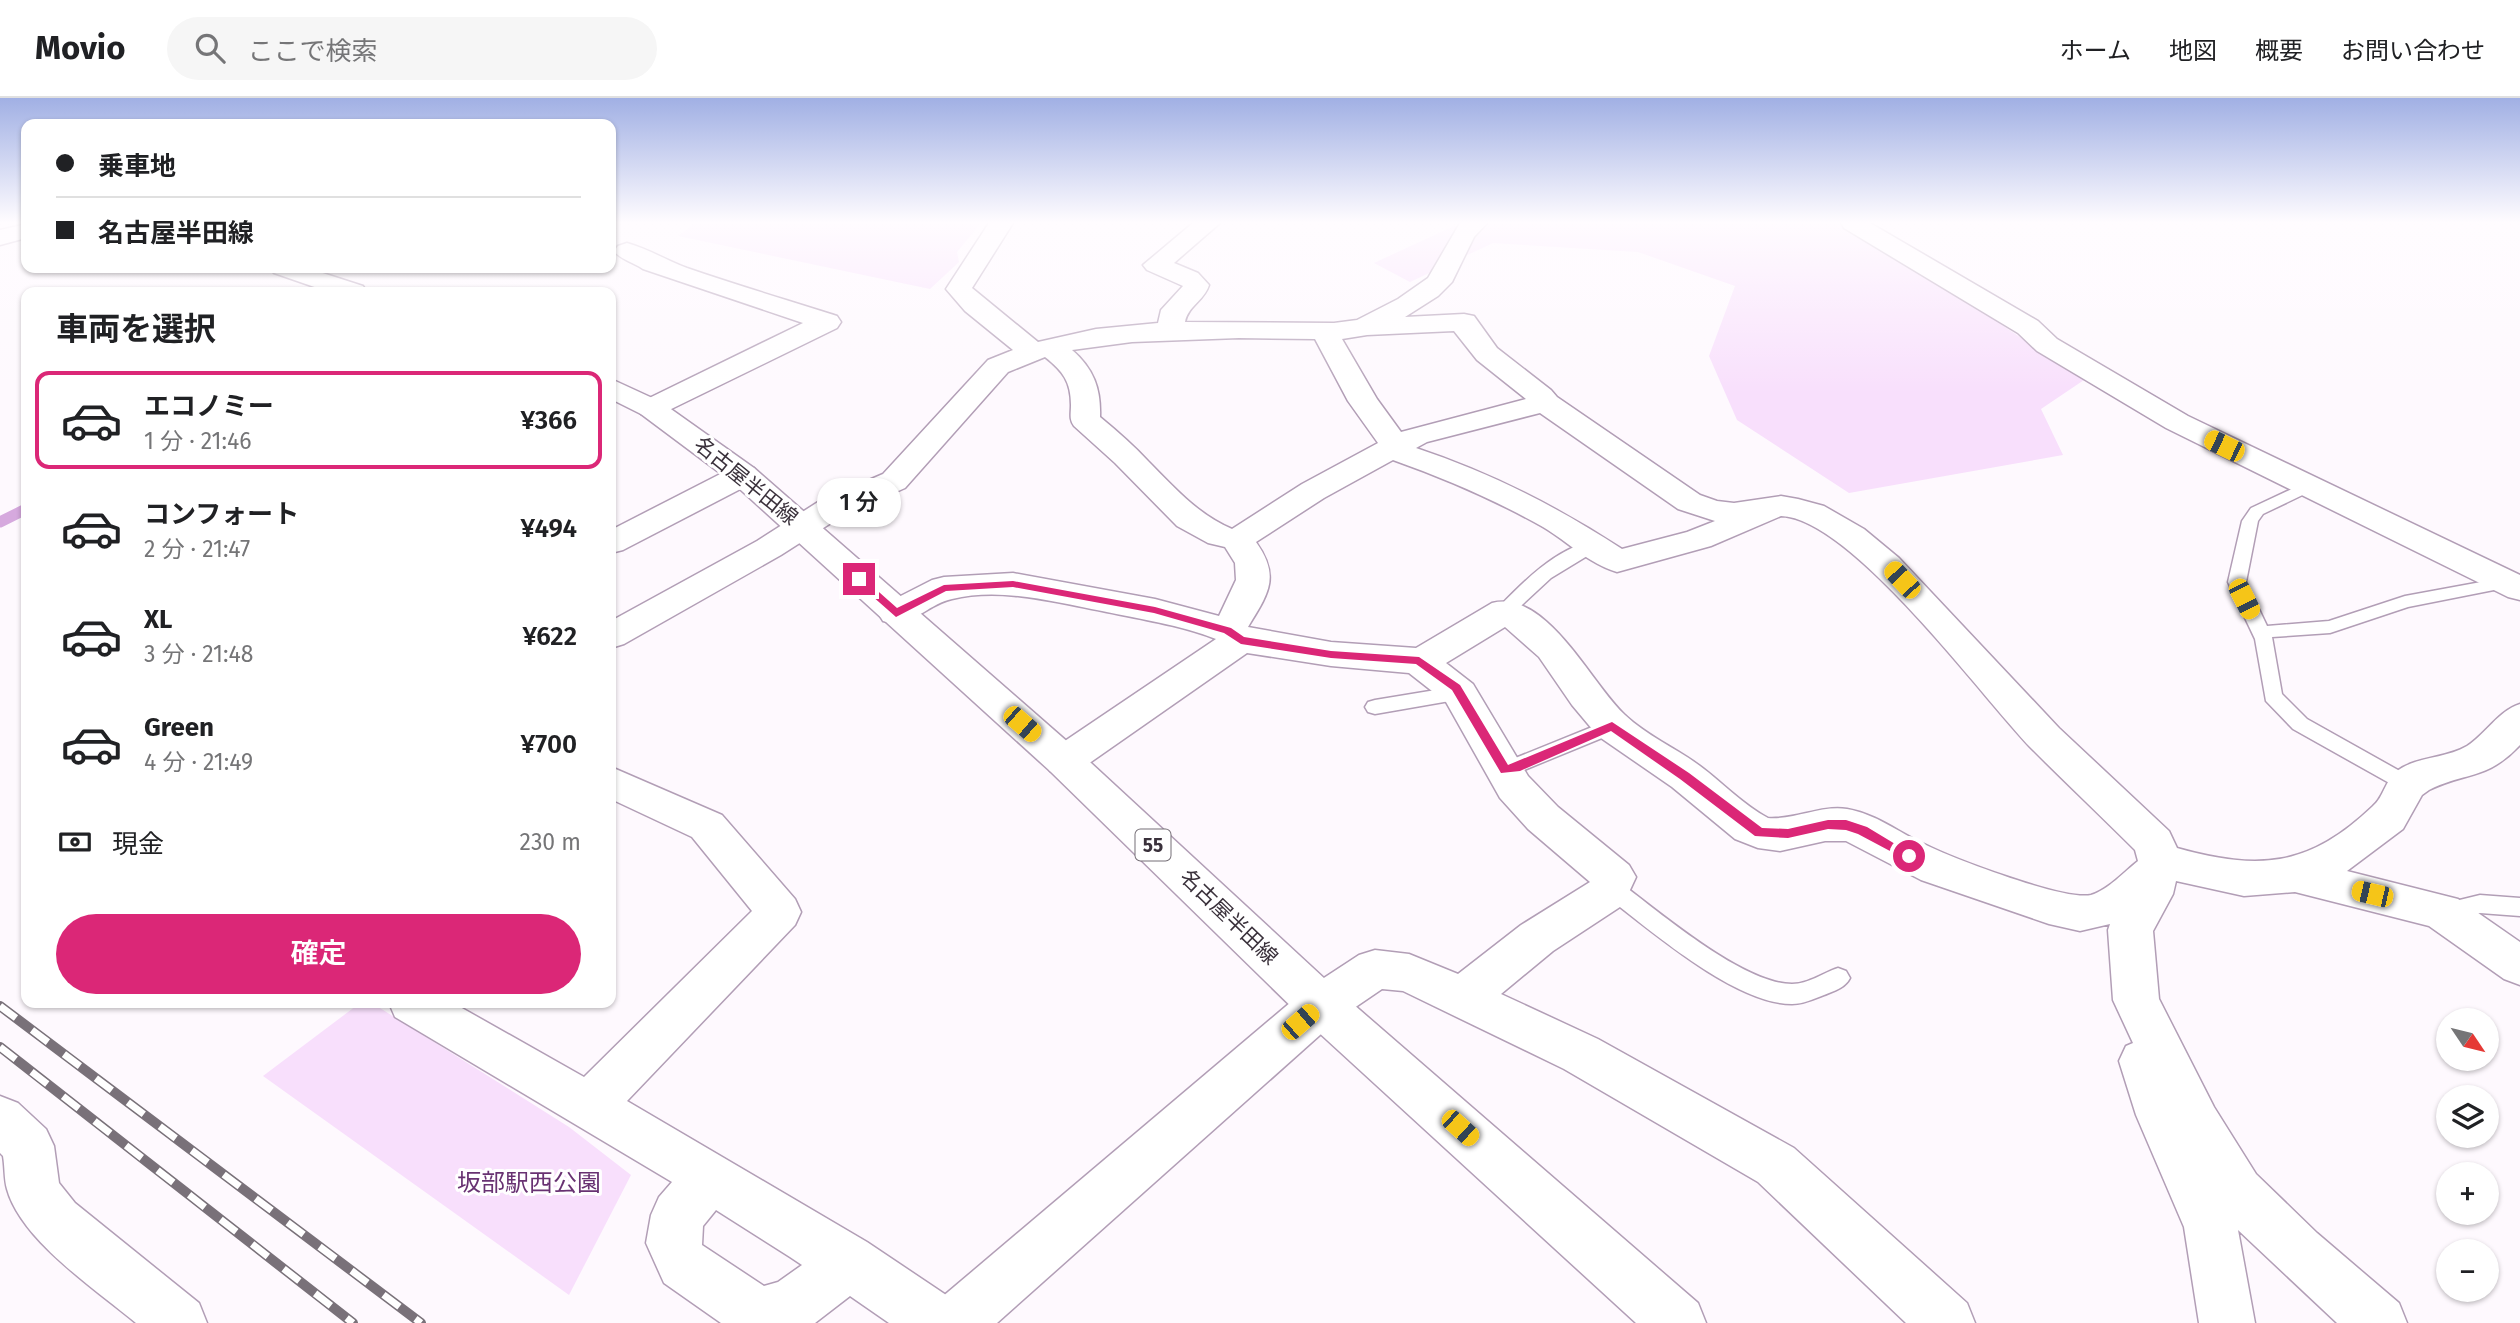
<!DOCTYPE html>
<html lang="ja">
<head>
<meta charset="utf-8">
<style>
  :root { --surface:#fff; --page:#f6f6f6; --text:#202124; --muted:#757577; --line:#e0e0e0; --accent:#db2777 }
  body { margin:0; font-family:"Fira Sans","Noto Sans JP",sans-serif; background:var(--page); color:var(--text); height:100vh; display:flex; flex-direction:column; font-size:26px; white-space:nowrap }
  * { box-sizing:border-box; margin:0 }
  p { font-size:23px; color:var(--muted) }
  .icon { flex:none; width:38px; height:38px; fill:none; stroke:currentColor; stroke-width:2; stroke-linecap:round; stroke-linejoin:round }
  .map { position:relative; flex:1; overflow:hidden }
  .details { position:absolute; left:21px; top:189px; width:595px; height:721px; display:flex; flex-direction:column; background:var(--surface); border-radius:14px; box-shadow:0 2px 5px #0004 }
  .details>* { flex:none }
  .guide { position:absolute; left:21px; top:21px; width:595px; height:154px; border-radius:14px; box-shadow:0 2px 5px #0004; display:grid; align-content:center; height:154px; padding:0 35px; background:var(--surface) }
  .needle { width:46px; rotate:125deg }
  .buttons { position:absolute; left:2436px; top:910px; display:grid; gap:14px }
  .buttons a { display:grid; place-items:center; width:63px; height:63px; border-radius:50%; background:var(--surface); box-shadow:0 2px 5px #0004; font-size:35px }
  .end { position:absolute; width:32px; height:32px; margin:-16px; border:9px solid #db2777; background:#fff; box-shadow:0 0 0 4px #fff }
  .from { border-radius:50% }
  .bubble { position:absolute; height:49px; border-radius:24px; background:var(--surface); box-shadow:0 2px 5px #0004; font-size:23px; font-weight:600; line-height:49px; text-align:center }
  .car { position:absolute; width:21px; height:42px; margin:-21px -10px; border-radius:9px; box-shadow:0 0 5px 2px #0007; background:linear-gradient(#f5c518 24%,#345 0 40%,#f5c518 0 76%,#345 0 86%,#f5c518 0) }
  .guide b { display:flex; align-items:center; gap:24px; height:66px; font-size:26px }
  .guide b+b { border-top:2px solid var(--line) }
  .guide i { width:18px; height:18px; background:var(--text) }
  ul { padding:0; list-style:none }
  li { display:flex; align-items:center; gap:21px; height:98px; margin:0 14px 10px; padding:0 21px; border:4px solid transparent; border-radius:14px }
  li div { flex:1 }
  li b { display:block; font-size:26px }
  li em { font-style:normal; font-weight:600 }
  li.active { border-color:var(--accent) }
  li>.icon { width:63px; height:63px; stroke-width:1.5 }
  h2 { padding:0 35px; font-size:32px; line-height:84px }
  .pay { display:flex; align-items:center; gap:18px; height:77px; padding:0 35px; font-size:26px }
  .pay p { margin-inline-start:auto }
  .action { display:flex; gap:14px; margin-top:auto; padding:14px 35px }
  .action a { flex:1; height:80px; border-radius:42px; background:var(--accent); color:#fff; font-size:28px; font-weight:600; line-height:80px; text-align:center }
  header { display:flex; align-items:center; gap:42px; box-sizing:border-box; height:98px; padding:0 35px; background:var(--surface); border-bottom:2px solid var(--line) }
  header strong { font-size:33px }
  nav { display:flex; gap:38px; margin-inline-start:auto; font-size:24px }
  .search { width:490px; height:63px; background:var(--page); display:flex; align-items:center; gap:18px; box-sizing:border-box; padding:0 24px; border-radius:38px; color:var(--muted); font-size:26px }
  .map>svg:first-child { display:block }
  .green { fill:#f8dffc }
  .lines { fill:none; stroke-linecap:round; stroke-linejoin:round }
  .stream { stroke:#d6a9de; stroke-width:11 }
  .service-casing { stroke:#b29eb6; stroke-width:3 }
  .minor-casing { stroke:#b29eb6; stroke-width:3 }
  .tertiary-casing { stroke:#b29eb6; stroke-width:3 }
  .primary-casing { stroke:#b29eb6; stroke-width:3 }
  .service { fill:#fff; fill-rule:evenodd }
  .minor { fill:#fff; fill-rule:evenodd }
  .tertiary { fill:#fff; fill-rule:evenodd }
  .primary { fill:#fff; fill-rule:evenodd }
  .rail-casing { stroke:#797179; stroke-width:10 }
  .rail { stroke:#fff; stroke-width:7; stroke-dasharray:20; stroke-linecap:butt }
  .route { fill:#db2777 }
  .labels { text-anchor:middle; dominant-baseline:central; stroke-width:6; stroke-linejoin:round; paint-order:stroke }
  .shield { fill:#fff; stroke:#756f76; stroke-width:2 }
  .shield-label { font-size:19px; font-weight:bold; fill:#3a313b }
  .street-label { font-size:21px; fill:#3a313b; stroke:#fff }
  .near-park-label { font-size:24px; fill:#683272; stroke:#fff }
</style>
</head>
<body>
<header>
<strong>Movio</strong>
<div class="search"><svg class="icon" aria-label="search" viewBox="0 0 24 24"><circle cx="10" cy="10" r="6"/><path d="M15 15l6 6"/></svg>ここで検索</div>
<nav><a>ホーム</a><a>地図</a><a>概要</a><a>お問い合わせ</a></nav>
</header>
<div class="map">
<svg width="2520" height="1225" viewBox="0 0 2520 1225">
  <rect width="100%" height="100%" fill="#fef9fe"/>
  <!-- green -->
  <g class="green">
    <path d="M695 125H981L957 154 959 164 930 191 678 138Z"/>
    <path d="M1467 125H1850L2084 282 2041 311 2063 357 1849 395 1737 322 1709 258 1735 188 1638 154 1493 145 1410 184 1374 165 1454 128Z"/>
    <path d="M360 905H372L569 1029 631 1077 569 1197 263 978Z"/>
  </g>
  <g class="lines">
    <!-- stream -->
    <path class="stream" d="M0 424 26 411"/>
    <!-- service casing -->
    <g class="service-casing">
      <g id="service">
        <path d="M2309 383 2317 388 2315 391 2263 416 2258 423 2246 484 2267 528 2329 523 2405 498 2492 482 2502 477 2511 482 2504 490 2408 509 2330 535 2272 539 2282 596 2307 621 2414 681 2417 686 2414 691 2407 693 2400 691 2293 631 2266 603 2255 541 2228 484 2242 423 2251 410Z"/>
        <path d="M1591 443 1599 448 1597 452 1551 480 1511 517H1499L1496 513 1499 509C1524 483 1555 452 1591 443Z"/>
        <path d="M1460 588 1467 590 1469 595 1467 600 1375 616 1368 614 1365 609 1368 604 1375 602Z"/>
        <path d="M1612 621 1619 623 1622 628 1619 633 1512 677 1505 679 1498 677 1495 672 1498 667Z"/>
        <path d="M1610 780 1618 783C1658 813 1743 886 1792 886 1808 886 1823 875 1838 870L1846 873 1850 880C1845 890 1834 893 1824 897 1814 901 1803 906 1792 906 1734 906 1648 830 1602 795L1599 789 1602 783Z"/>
        <path d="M2480 797 2520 800V818L2480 815 2443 823 2435 820 2432 814 2435 808Z"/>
      </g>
    </g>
    <!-- minor casing -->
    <g class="minor-casing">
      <g id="minor">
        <path d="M989 125H1013L972 190 1038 244 1096 231 1158 225 1161 212 1183 188 1147 172 1143 167 1193 125H1220L1174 165 1198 175 1209 187C1204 203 1188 208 1185 224L1334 225 1357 222 1398 201 1428 180 1460 125H1487L1474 139 1452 184 1438 198 1405 219 1464 216 1474 218 1497 250 1551 292 1557 299 1700 397 1717 403 1734 405 1781 398 1798 401 1824 408 1864 431 1899 460 2059 630 2169 733 2177 750C2260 773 2309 769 2373 708 2384 699 2385 682 2397 673 2417 658 2445 661 2467 648 2486 636 2498 613 2520 606V647C2486 683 2467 673 2429 692L2422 697 2403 731 2347 773 2458 801 2520 844V887L2504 881 2429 828 2295 794 2244 798 2176 783 2173 796 2153 833 2159 901 2214 1009 2256 1076 2317 1135 2399 1205 2407 1225H2337L2238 1132 2255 1225H2199L2184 1129 2136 1017 2119 963 2126 948 2133 945 2113 902 2108 832 2110 826 2080 833 2049 826 1921 782 1846 743H1825L1780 753 1758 750 1735 741 1672 689 1598 638 1572 607 1539 559 1505 529 1446 565 1473 586 1528 678 1558 709 1629 767 1636 779 1623 807 1553 853 1501 896 1598 941 1794 1050 1967 1205 1975 1225H1906L1758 1084 1564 971 1403 893 1382 891 1338 921 1321 927 1304 921 1297 907 1304 893 1359 857 1375 852 1409 856 1458 876 1521 827 1590 784 1528 731 1500 700 1446 604 1409 575 1331 568 1247 555 1078 673 1064 677 1050 673 1044 663 1050 653 1216 541C1180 527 1140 521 1102 513 1053 504 1001 489 952 501 927 506 912 531 883 523L878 515 883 507 932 482 944 479 1013 475 1155 501 1219 518 1236 482 1235 465 1225 449 1208 445 1177 428 1115 365 1074 328C1069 321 1071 316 1071 307 1071 284 1063 273 1045 259L1008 274 905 390 842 418 781 457 624 546 611 550V523L757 443 818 404 883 376 988 262 1013 252 965 213 946 191ZM1454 233 1477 262 1526 301 1401 334 1377 301 1342 241 1367 237ZM1239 240 1315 241 1348 303 1378 345 1302 386 1232 431C1197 416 1174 389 1148 363 1133 347 1117 333 1100 319 1101 291 1094 271 1072 252L1132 244ZM1540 315 1678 411 1715 423 1687 434 1622 451C1556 408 1491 375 1416 350L1427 344ZM1393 362C1444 380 1495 402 1543 429 1567 443 1589 466 1617 474L1711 448 1781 418C1851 420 1981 598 2032 651 2066 685 2101 718 2135 752L2138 763C2125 773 2108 792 2091 797 2064 803 1952 760 1924 746 1898 734 1876 716 1847 711 1820 707 1795 722 1768 720 1743 707 1723 685 1700 668 1676 650 1647 638 1625 617 1591 586 1547 491 1492 505L1416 550 1331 544 1248 529C1268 496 1281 479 1256 444L1324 400Z"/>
        <path d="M1841 125H1870L2038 223 2057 241 2188 318 2520 477V502L2508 499 2166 330 2037 253 2018 235 1844 130Z"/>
        <path d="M26 126V140L0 147V132Z"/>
        <path d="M627 145C648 151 666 162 687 170 736 187 787 202 837 218L841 224 837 230 661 316 651 319 641 316 636 310 641 304 803 225 643 171C634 165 620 161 614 153L618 148Z"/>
        <path d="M743 368 754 370 759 377 754 384 623 452 611 455V432L732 370Z"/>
        <path d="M611 669 722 717 795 801 801 814 795 827 627 1003 867 1144 958 1205 966 1225H889L850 1198 815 1225H721L664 1185 646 1145 651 1117 659 1099 672 1084 395 919 389 905H453L584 979 752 813 692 739 611 701ZM716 1112 790 1159 802 1167 778 1184 764 1188 702 1147 703 1128Z"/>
        <path d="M0 998 18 1005 46 1031 54 1048 59 1085 75 1105 199 1205 207 1225H136C95 1191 21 1142 7 1091 4 1081 5 1069 3 1058L0 1055Z"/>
      </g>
    </g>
    <!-- tertiary casing -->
    <g class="tertiary-casing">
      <path id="tertiary" d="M1321 887 1338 893 1345 907 1338 921 997 1225H927L935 1205 1304 893Z"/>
    </g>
    <!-- primary casing -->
    <g class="primary-casing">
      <g id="primary">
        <path d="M270 170H307L363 188 367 194H329L274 175Z"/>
        <path d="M611 281 661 304 754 370 1078 653 1338 893 1698 1205 1706 1225H1636L1304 921 1050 673 732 384 641 316 611 301Z"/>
      </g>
    </g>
    <!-- service -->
    <use href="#service" class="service"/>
    <!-- minor -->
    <use href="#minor" class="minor"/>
    <!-- tertiary -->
    <use href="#tertiary" class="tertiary"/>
    <!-- primary -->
    <use href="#primary" class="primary"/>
    <!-- rail casing -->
    <g class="rail-casing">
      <g id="rail">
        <path d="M0 908 421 1225"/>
        <path d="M0 949 353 1225"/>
      </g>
    </g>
    <!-- rail -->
    <use href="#rail" class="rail"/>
  </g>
  <!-- sky -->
  <linearGradient id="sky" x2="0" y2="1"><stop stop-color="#a1b0e4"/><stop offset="0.42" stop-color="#fffcff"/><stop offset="1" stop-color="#fffcff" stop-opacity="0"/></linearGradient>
  <rect width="2520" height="296" fill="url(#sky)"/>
  <!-- route -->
  <path class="route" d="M855 479H862L897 510 944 487 1013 483 1155 509 1231 530 1244 539 1331 553 1419 559 1460 587 1508 667 1612 624 1689 675 1762 730 1788 731 1828 722H1846L1867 729 1915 758 1909 763 1905 761 1858 736 1846 732 1828 731 1788 740 1755 738 1680 681 1611 633 1520 673 1501 675 1452 592 1416 566 1331 560 1241 546 1224 535 1154 515 1013 489 946 493 896 519 855 483Z"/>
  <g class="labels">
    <!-- shield labels -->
    <rect class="shield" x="1135.5" y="731.5" width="35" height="31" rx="5"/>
    <g class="shield-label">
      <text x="1153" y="747">55</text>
    </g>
    <!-- street labels -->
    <g class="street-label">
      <text transform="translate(746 383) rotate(39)">名古屋半田線</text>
      <text transform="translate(1229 819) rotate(44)">名古屋半田線</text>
    </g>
    <!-- near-park labels -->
    <g class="near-park-label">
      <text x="529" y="1085">坂部駅西公園</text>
    </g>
  </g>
</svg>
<div class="buttons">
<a><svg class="needle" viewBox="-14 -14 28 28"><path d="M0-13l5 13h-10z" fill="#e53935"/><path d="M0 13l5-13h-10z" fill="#757577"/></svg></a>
<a><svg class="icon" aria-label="layers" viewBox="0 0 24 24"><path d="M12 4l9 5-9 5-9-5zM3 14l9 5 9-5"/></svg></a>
<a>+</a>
<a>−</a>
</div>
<i class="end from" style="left:1909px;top:758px"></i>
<i class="end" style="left:859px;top:481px"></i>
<div class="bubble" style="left:817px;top:380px;width:84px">1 分</div>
<i class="car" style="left:2224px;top:348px;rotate:296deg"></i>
<i class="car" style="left:1902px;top:482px;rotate:317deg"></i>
<i class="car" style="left:2244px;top:501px;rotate:153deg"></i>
<i class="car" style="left:1022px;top:626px;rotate:131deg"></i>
<i class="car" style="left:2372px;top:796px;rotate:283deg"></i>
<i class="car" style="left:1300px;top:924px;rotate:49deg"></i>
<i class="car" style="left:1460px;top:1030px;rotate:132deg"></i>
<div class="guide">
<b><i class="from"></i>乗車地</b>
<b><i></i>名古屋半田線</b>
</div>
<section class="details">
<h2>車両を選択</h2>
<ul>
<li class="active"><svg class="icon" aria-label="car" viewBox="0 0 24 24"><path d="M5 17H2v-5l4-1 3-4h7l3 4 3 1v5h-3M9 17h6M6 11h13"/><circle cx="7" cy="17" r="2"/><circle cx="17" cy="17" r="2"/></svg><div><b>エコノミー</b><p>1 分 · 21:46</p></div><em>¥366</em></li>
<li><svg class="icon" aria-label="car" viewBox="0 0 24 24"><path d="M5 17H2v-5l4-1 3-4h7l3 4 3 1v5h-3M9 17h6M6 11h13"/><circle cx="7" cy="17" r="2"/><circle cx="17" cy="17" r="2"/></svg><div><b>コンフォート</b><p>2 分 · 21:47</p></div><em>¥494</em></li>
<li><svg class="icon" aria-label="car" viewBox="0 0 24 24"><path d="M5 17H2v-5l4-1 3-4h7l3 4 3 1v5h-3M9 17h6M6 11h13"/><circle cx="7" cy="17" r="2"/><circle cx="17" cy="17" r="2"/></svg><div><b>XL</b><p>3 分 · 21:48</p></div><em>¥622</em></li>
<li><svg class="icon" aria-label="car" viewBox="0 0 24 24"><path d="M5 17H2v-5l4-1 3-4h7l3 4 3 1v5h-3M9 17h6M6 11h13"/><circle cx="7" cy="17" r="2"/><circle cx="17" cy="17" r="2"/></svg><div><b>Green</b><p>4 分 · 21:49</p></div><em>¥700</em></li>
</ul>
<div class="pay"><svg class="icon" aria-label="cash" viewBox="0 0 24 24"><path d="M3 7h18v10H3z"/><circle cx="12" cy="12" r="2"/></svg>現金<p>230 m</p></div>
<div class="action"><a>確定</a></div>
</section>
</div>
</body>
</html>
